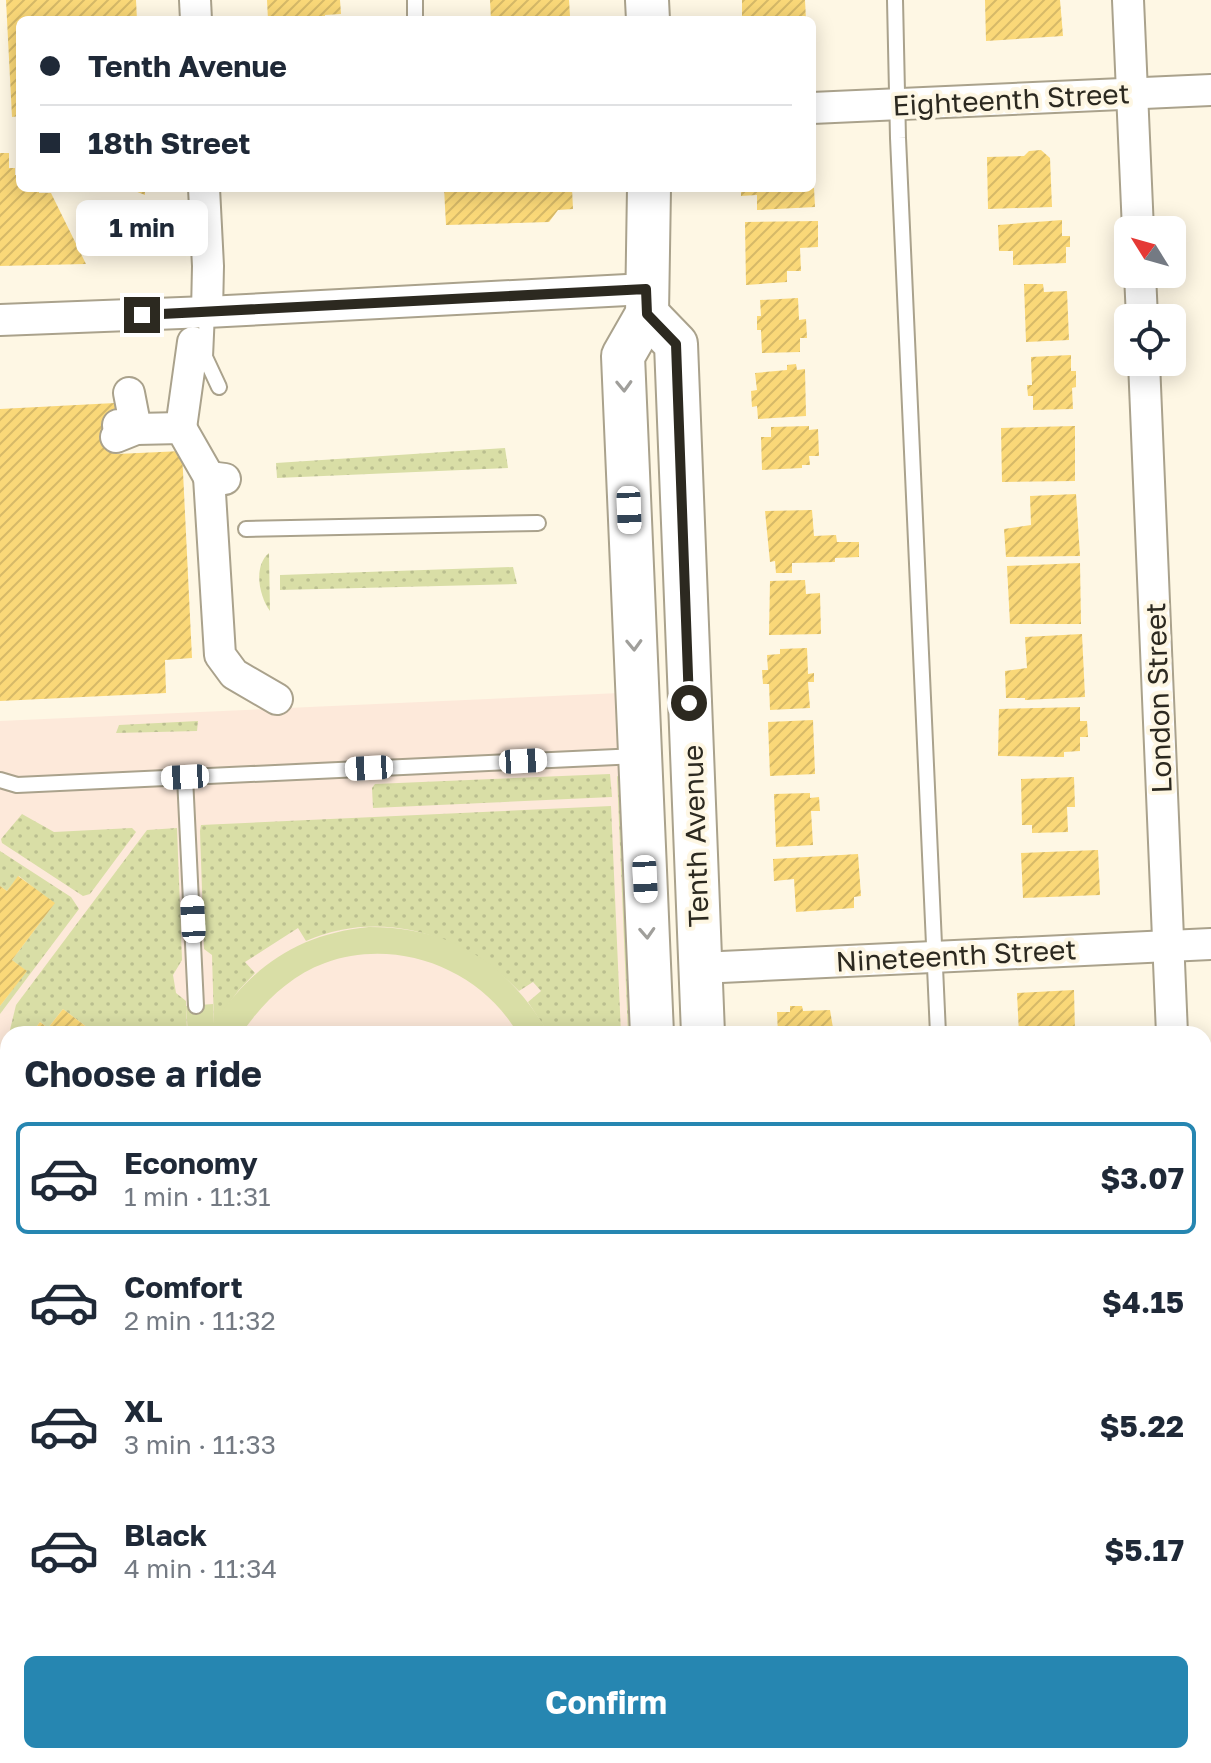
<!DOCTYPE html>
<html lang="en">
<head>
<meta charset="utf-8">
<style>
  :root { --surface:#fff; --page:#f6f6f7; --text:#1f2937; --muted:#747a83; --line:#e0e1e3; --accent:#2686b1 }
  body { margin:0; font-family:"Golos Text",sans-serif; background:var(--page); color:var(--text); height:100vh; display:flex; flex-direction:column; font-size:30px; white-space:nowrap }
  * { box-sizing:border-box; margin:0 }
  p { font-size:26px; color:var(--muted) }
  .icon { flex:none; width:44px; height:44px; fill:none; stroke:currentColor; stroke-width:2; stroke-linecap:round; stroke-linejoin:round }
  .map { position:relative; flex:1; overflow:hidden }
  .panel { position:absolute; left:0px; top:1026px; width:1212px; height:738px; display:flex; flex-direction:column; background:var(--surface); border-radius:24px 24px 0 0; box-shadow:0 4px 20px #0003 }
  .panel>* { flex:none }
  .top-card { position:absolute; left:16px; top:16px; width:800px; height:176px; border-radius:12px; box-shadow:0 4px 20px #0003; display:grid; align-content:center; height:176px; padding:0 24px; background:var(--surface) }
  .needle { width:52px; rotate:307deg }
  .tools { position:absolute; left:1114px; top:216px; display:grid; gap:16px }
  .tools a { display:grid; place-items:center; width:72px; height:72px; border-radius:12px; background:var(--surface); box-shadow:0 4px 20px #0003; font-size:40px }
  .end { position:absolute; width:36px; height:36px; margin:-18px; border:10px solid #2c2920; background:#fff; box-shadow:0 0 0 4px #fff }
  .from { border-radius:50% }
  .bubble { position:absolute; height:56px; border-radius:12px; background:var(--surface); box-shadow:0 4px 20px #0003; font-size:26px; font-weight:700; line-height:56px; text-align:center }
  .car { position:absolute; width:24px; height:48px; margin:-24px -12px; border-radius:10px; box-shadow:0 0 6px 2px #0007; background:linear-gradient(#fff 24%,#345 0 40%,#fff 0 76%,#345 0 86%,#fff 0) }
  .top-card b { display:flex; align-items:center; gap:28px; height:76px; font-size:30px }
  .top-card b+b { border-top:2px solid var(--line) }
  .top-card i { width:20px; height:20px; background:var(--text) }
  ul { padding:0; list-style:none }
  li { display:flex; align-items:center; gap:24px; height:112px; margin:0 16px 12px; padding:0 8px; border:4px solid transparent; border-radius:12px }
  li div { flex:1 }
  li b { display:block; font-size:30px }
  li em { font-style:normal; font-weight:700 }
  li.active { border-color:var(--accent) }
  li>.icon { width:72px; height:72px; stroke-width:1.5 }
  h2 { padding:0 24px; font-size:36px; line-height:96px }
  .button { display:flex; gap:16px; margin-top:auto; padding:16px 24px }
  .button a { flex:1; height:92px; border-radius:12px; background:var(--accent); color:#fff; font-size:32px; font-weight:700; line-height:92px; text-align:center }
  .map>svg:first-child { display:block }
  .education { fill:#fde9da }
  .grass { fill:url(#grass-dots) }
  .pitch { fill:#d9dea6 }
  .building { fill:url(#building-hatch) }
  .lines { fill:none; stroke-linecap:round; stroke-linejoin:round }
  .lane-casing { stroke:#aaa28c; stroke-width:18 }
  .street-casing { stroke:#aaa28c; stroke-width:34 }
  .secondary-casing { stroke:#aaa28c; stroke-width:46 }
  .lane { stroke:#fff; stroke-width:14 }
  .street { stroke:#fff; stroke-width:30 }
  .secondary { stroke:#fff; stroke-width:42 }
  .oneway { stroke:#a09f9b }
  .route { stroke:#2c2920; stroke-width:10 }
  .labels { text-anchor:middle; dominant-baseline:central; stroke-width:8; stroke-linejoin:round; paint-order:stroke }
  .street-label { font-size:28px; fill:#2c2920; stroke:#fef7e4 }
</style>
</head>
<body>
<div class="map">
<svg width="1211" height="1763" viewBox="0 0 1211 1763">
  <defs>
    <pattern id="grass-dots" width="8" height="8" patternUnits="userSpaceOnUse" patternTransform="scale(2)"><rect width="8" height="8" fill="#d9dea6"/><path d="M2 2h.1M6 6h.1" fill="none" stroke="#babe8f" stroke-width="1.8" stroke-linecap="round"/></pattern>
    <pattern id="building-hatch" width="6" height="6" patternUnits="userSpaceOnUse" patternTransform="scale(2)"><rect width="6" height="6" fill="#fad878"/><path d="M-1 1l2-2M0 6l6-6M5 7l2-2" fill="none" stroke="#d6b968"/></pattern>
  </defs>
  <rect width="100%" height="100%" fill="#fef7e4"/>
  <!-- education -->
  <path class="education" d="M620 693 634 1034H8V1695L0 1689V721Z"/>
  <!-- grass -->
  <g class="grass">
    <path d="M505 448 508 468 277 478 276 463Z"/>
    <path d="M269 553 270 611C259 596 253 566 269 553Z"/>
    <path d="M513 567 517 584 280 590V575Z"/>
    <path d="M198 721 197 731 116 733 119 725Z"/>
    <path d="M610 774 612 797 373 808 372 788 375 784Z"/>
    <path d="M617 776 624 779 635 1034H628Z"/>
    <path d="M611 806 621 1034H549L528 1002 541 991 533 982 519 991C463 934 382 908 306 941L298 928 245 962 255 973 238 991 214 1024 212 955 204 949 200 831 201 825Z"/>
    <path d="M22 814 54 832 132 828 136 832 90 894 83 896 2 843 1 839Z"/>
    <path d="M177 828 182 960 173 975 176 993 186 1001 187 1034H96L63 1009 48 1028 40 1022 31 1034H9L16 1005 147 830Z"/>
    <path d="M0 851 71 897 79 909 0 1014V1006L26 971 12 960 54 904 19 876 7 891 0 886Z"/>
    <path d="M0 1076 8 1078V1124L0 1135Z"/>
    <path d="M0 1533 8 1539V1602L0 1601Z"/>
    <path d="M0 1617 8 1618V1670L0 1664Z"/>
    <path d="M145 1756H652V1763H160Z"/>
  </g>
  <!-- pitch -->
  <path class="pitch" d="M369 927C452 927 507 963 549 1034H518C480 968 396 937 325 963 289 976 262 1004 241 1034H188L186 1006 213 1004 214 1023C253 965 299 934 369 927Z"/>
  <!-- building -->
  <g class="building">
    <path d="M6 0H136L137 20H20V116L12 117Z"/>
    <path d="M267 0H340L341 14 325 15V20H268Z"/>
    <path d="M490 0H569L570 16H540V20H491Z"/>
    <path d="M742 0H805L806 20H742Z"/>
    <path d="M985 0H1060L1063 36 986 41Z"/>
    <path d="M1041 150 1050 158 1052 207 988 209 987 157 1024 156 1029 151Z"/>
    <path d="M0 153H9V168H15V175H20V188H39V193H51L86 264 0 266Z"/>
    <path d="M127 188H145V195Z"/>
    <path d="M444 188H572L573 209 558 210 549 222 446 225Z"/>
    <path d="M741 188H814L815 207 757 210V195L741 196Z"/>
    <path d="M1062 220V236H1070V247H1066V263L1013 265V251H999L998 225Z"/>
    <path d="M818 221V247L800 248 801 271H787V282L746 285 745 222Z"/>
    <path d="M1024 284H1043L1044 292 1067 291 1069 340 1026 342Z"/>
    <path d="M798 298 799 320 806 319 807 338H800V352L762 353 761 330H757V316H761L760 300Z"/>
    <path d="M1071 355V371H1076V387L1072 388 1073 409 1033 410V396H1028L1027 385H1032L1031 357Z"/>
    <path d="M796 364 797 370 805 369 806 416 758 419 757 406 752 407 751 391 757 390 755 373 787 370V365Z"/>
    <path d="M115 403 117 454 182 451 192 658 165 660 166 693 0 701V409Z"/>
    <path d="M809 426V430L818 429 819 456H809L810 465H802V468L762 470 761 437H771V427Z"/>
    <path d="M1075 426V481L1002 482 1001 428Z"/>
    <path d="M1076 494 1080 556 1006 557 1004 529 1031 525 1030 496Z"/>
    <path d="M812 510 814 536 836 535 837 542H859V557L835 558V562L792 563V573H776L775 561 770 562 765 511Z"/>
    <path d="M1080 563 1081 624H1010L1007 566Z"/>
    <path d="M805 580 806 594 820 593 821 634 769 635 770 581Z"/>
    <path d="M1082 634 1085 697 1025 700V698H1006L1005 671 1027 668 1025 637Z"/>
    <path d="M807 648 808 674 814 673V682H808L810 708 770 710 769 684H763L762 670H768L767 655 780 654V649Z"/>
    <path d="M1080 707V721H1087L1088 737H1080V751L1064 752V757L998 756 999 709Z"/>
    <path d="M813 720 815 774 770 776 768 722Z"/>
    <path d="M1074 777 1075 807H1067L1068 832 1032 833V825H1022L1021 779Z"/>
    <path d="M810 793V798L819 797 820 811H811L813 845 776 847 774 794Z"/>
    <path d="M1098 850 1100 895 1023 898 1021 853Z"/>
    <path d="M858 854 861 896 854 897V908L796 912 794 879 774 881 773 859Z"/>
    <path d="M18 876 55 903 12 960 27 971 0 1006V886L7 891Z"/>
    <path d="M1074 990 1075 1032 1019 1034 1017 993Z"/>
    <path d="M790 1006H802L803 1011 830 1010 834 1034H778L777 1012H790Z"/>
    <path d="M63 1009 96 1034H38L34 1030 40 1022 48 1028Z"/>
    <path d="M8 1124V1539L0 1533V1135Z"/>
    <path d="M911 1756H955V1763H912Z"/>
    <path d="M1100 1756H1142V1762L1100 1763Z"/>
  </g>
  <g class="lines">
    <!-- lane casing -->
    <g class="lane-casing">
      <g id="lane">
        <path d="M895 0 898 138 938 1034"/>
        <path d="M415 20V0"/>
        <path d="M207 312 205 357 219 387"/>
        <path d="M246 529 538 523"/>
        <path d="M185 777 196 1006"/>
        <path d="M0 780 17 785 638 756"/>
        <path d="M972 1756V1763"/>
      </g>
    </g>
    <!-- street casing -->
    <g class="street-casing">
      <g id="street">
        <path d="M195 0 196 20"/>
        <path d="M1128 0 1138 230"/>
        <path d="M812 108 1211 90"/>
        <path d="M204 188 208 266 207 312"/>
        <path d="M1140 274 1142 318"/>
        <path d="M0 320 207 312 646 289"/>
        <path d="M1144 362 1172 1034"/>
        <path d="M118 425 136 429 129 393"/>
        <path d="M181 428 193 342"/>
        <path d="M116 437 136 429 181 428 209 477"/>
        <path d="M225 479 209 477 220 655 234 674 277 699"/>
        <path d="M700 968 1211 944"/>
        <path d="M1203 1756V1763"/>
      </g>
    </g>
    <!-- secondary casing -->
    <g class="secondary-casing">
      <g id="secondary">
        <path d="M647 0 648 20"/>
        <path d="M649 188 647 314 623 356 652 1034"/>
        <path d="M647 314 676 344 703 1034"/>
        <path d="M0 1708 8 1713"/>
        <path d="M71 1756 83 1763"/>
        <path d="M680 1756V1763"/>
        <path d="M727 1756V1763"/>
      </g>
    </g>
    <!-- lane -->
    <use href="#lane" class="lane"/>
    <!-- street -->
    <use href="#street" class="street"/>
    <!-- secondary -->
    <use href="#secondary" class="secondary"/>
  </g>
  <!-- one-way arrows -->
  <defs><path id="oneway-chevron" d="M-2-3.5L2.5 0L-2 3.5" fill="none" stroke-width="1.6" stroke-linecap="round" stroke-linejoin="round" transform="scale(2)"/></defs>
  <g class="oneway">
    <use href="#oneway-chevron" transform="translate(624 386) rotate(88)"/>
    <use href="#oneway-chevron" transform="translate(634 645) rotate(88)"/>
    <use href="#oneway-chevron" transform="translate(647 933) rotate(87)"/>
  </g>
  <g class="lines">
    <!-- route -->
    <path class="route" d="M142 315 646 289 647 314 676 344 689 703"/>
  </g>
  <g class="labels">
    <!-- street labels -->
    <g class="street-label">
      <text transform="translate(1011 99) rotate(-3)">Eighteenth Street</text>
      <text transform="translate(1158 698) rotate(-92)">London Street</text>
      <text transform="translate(695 836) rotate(-92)">Tenth Avenue</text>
      <text transform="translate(956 955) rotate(-3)">Nineteenth Street</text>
    </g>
  </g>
</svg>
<div class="tools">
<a><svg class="needle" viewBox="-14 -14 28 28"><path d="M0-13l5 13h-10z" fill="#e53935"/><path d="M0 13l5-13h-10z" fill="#747a83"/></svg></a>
<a><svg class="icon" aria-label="locate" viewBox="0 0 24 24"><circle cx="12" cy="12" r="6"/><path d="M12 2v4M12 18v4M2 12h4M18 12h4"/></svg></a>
</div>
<i class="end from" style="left:689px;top:703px"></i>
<i class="end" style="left:142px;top:315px"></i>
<div class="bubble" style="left:76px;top:200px;width:132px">1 min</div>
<i class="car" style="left:629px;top:510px;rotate:178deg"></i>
<i class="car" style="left:523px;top:761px;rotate:87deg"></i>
<i class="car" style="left:369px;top:768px;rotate:267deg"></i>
<i class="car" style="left:185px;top:777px;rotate:267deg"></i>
<i class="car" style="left:645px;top:879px;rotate:177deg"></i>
<i class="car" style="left:193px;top:919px;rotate:357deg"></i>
<div class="top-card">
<b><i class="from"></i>Tenth Avenue</b>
<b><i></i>18th Street</b>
</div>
<section class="panel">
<h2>Choose a ride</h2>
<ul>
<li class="active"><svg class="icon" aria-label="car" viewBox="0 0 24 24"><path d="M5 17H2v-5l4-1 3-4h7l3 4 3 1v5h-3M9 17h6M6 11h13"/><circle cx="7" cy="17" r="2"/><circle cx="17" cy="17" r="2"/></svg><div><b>Economy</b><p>1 min · 11:31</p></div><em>$3.07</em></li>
<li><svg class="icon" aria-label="car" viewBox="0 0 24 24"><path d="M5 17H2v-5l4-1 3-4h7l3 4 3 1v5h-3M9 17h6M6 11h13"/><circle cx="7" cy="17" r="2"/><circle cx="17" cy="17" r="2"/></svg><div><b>Comfort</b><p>2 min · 11:32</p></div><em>$4.15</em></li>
<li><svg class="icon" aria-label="car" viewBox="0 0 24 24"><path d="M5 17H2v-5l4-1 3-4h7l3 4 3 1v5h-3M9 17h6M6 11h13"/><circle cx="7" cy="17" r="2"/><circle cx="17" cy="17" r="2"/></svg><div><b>XL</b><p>3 min · 11:33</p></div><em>$5.22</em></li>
<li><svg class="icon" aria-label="car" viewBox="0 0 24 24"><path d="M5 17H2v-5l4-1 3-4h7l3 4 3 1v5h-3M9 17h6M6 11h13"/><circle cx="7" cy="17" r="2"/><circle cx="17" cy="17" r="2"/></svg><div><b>Black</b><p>4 min · 11:34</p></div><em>$5.17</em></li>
</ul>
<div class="button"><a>Confirm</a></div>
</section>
</div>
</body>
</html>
